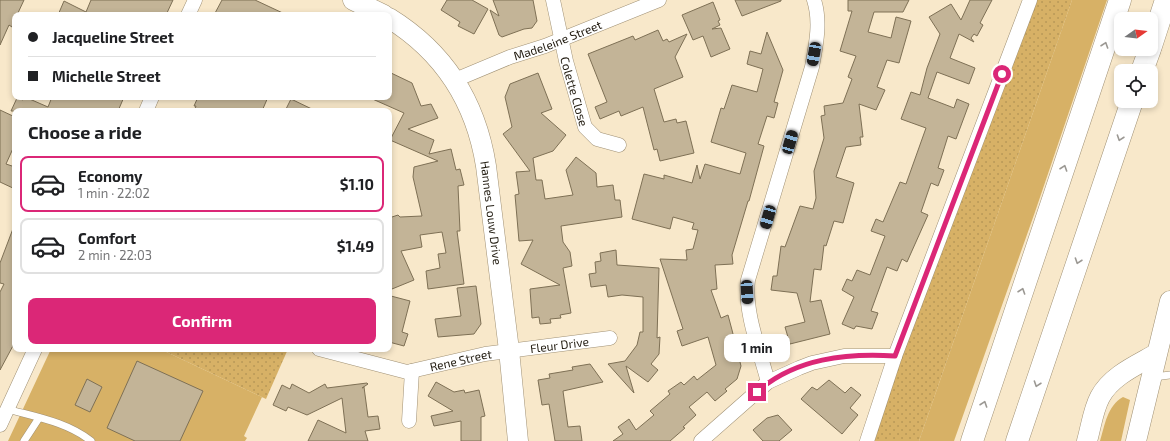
<!DOCTYPE html>
<html lang="en">
<head>
<meta charset="utf-8">
<style>
  :root { --surface:#fff; --page:#f6f6f6; --text:#202124; --muted:#757577; --line:#e0e0e0; --accent:#db2777 }
  body { margin:0; font-family:"Exo 2",sans-serif; background:var(--page); color:var(--text); height:100vh; display:flex; flex-direction:column; font-size:15px; white-space:nowrap }
  * { box-sizing:border-box; margin:0 }
  p { font-size:13px; color:var(--muted) }
  .icon { flex:none; width:22px; height:22px; fill:none; stroke:currentColor; stroke-width:2; stroke-linecap:round; stroke-linejoin:round }
  .map { position:relative; flex:1; overflow:hidden }
  .side { position:absolute; left:12px; top:108px; width:380px; height:244px; display:flex; flex-direction:column; background:var(--surface); border-radius:8px; box-shadow:0 2px 6px #0003 }
  .side>* { flex:none }
  .top-card { position:absolute; left:12px; top:12px; width:380px; height:88px; border-radius:8px; box-shadow:0 2px 6px #0003; display:grid; align-content:center; height:88px; padding:0 16px; background:var(--surface) }
  .needle { width:26px; rotate:76deg }
  .tools { position:absolute; left:1114px; top:12px; display:grid; gap:8px }
  .tools a { display:grid; place-items:center; width:44px; height:44px; border-radius:8px; background:var(--surface); box-shadow:0 2px 6px #0003; font-size:20px }
  .end { position:absolute; width:18px; height:18px; margin:-9px; border:5px solid #db2777; background:#fff; box-shadow:0 0 0 2px #fff }
  .from { border-radius:50% }
  .bubble { position:absolute; height:28px; border-radius:8px; background:var(--surface); box-shadow:0 2px 6px #0003; font-size:13px; font-weight:700; line-height:28px; text-align:center }
  .car { position:absolute; width:12px; height:24px; margin:-12px -6px; border-radius:5px; box-shadow:0 0 3px 1px #0007; background:linear-gradient(#222 24%,#8ab4d8 0 40%,#222 0 76%,#8ab4d8 0 86%,#222 0) }
  .top-card b { display:flex; align-items:center; gap:14px; height:38px; font-size:15px }
  .top-card b+b { border-top:1px solid var(--line) }
  .top-card i { width:10px; height:10px; background:var(--text) }
  ul { padding:0; list-style:none }
  li { display:flex; align-items:center; gap:12px; height:56px; margin:0 8px 6px; padding:0 8px; border:2px solid var(--line); border-radius:8px }
  li div { flex:1 }
  li b { display:block; font-size:15px }
  li em { font-style:normal; font-weight:700 }
  li.on { border-color:var(--accent) }
  li>.icon { width:36px; height:36px; stroke-width:1.5 }
  h2 { padding:0 16px; font-size:18px; line-height:48px }
  .action { display:flex; gap:8px; margin-top:auto; padding:8px 16px }
  .action a { flex:1; height:46px; border-radius:8px; background:var(--accent); color:#fff; font-size:16px; font-weight:700; line-height:46px; text-align:center }
  .map>svg:first-child { display:block }
  .green { fill:#d7b166 }
  .park { fill:url(#park-dots) }
  .building { fill:#c3b497; stroke:#7e7055 }
  .lines { fill:none; stroke-linecap:round; stroke-linejoin:round }
  .lane-casing { stroke:#a09175; stroke-width:8 }
  .street-casing { stroke:#a09175; stroke-width:15 }
  .secondary-casing { stroke:#a09175; stroke-width:21 }
  .highway-casing { stroke:#a09175; stroke-width:23 }
  .lane { stroke:#fff; stroke-width:7 }
  .street { stroke:#fff; stroke-width:14 }
  .secondary { stroke:#fff; stroke-width:20 }
  .highway { stroke:#fff; stroke-width:22 }
  .oneway { stroke:#9b9893 }
  .route { stroke:#db2777; stroke-width:5 }
  .labels { text-anchor:middle; dominant-baseline:central; stroke-width:4; stroke-linejoin:round; paint-order:stroke }
  .street-label { font-size:12px; fill:#211b10; stroke:#fff }
</style>
</head>
<body>
<div class="map">
<svg width="1170" height="441" viewBox="0 0 1170 441">
  <defs>
    <pattern id="park-dots" width="8" height="8" patternUnits="userSpaceOnUse"><rect width="8" height="8" fill="#d7b166"/><path d="M2 2h.1M6 6h.1" fill="none" stroke="#b89857" stroke-width="1.8" stroke-linecap="round"/></pattern>
  </defs>
  <rect width="100%" height="100%" fill="#f8e8ca"/>
  <!-- green -->
  <g class="green">
    <path d="M1072 0H1107L1035 212 954 441H919Z"/>
    <path d="M51 349H160L262 397 244 436 247 438 245 441H8Z"/>
    <path d="M1123 397 1130 400 1121 441H1100C1105 425 1107 406 1123 397Z"/>
  </g>
  <!-- park -->
  <g class="park">
    <path d="M1037 0H1072L919 441H873L902 353Z"/>
    <path d="M160 349H288L266 399Z"/>
  </g>
  <!-- building -->
  <g class="building">
    <path d="M0 0H24L17 15H15L12 27 9 25 0 45Z"/>
    <path d="M91 0H173L166 15H58L64 1 86 12Z"/>
    <path d="M222 0H255L287 15H214Z"/>
    <path d="M447 0H472L488 9 474 34 458 26 460 22 441 10Z"/>
    <path d="M493 0H533L537 21 532 28 524 29 502 37 499 35 490 10 499 16Z"/>
    <path d="M735 0H781V1L742 16Z"/>
    <path d="M848 0H909L903 12H874L868 32 891 38 896 17 911 21 899 63 887 60 877 87 885 90 876 110 859 104 863 137H860L861 145 846 147 836 177 854 183 843 223 834 221 826 246 824 245 821 270 814 269 810 302 821 300 830 334 790 344 785 327 805 322 797 293 771 290 773 276H777L781 246 785 247 800 206 813 209 816 198 814 171 824 138 821 116 825 115 824 106 843 103 852 79 848 77 856 56 840 51 852 11H848Z"/>
    <path d="M970 0H992L980 23 983 25 977 36 974 34 971 38 974 42 959 34 950 58 975 68 969 84 937 72 928 98 954 108 957 99 969 104 956 139 948 136 938 168 944 170 938 186 931 183 921 212 928 215 907 262 902 259 897 271 887 267 871 311 878 313 872 329 856 326 854 329 842 324 854 297 842 290 847 279 852 281 857 270 870 275 885 236 871 231 876 219 883 222 900 182 906 184 926 128 901 119 911 92 920 95 927 68 940 34 929 17 951 4 961 20Z"/>
    <path d="M713 2 720 20 718 21 720 25 712 29 721 28 730 49 711 57 703 36 693 40 682 15Z"/>
    <path d="M658 30 663 41 667 39 669 42 687 34 675 57 683 77 654 89 664 122 676 119 677 123 686 121 694 153 660 161 657 149 654 150 643 107 621 116 619 111 600 119 595 107 607 102 588 54 633 36 635 40Z"/>
    <path d="M767 32 783 70 774 102 778 103 774 118 767 116 758 144 764 146 749 201H748L732 255 733 264 715 265 717 289 711 290 721 318 728 315 732 330 741 366 737 379 725 389 727 391 715 401 707 392 689 407 696 415 683 427 685 428 670 441H613L623 434 618 427 629 419 636 430 654 415 650 411 670 394 668 391 681 382 684 385 694 376 697 380 716 365 708 337 682 346 677 331 683 329 660 259 687 260 686 250 693 249 698 230 692 229 694 223 673 217 670 229 632 219 644 174 664 179V175L692 183 697 165 700 179 705 164 740 174 746 153 711 142 721 108 724 109 732 85 757 92 763 69 747 64 750 51 761 54Z"/>
    <path d="M389 72 412 83 421 106 431 104 438 118 408 129 434 140 429 154 451 149 456 170 460 169 464 185 458 186 460 231H457L464 284 428 289 426 271 440 268 438 254 446 253 442 232 420 235 422 247 401 251 414 280 392 289 389 282V218L398 215 400 217 422 216 413 177 414 167 438 161 390 140 404 113 368 97H389Z"/>
    <path d="M538 73 552 109 541 113 566 135 553 151 533 158 536 180H542L545 199 573 195 566 170 576 157 596 173 597 187 613 185 615 200H620L622 217 561 226 563 242 570 252 572 266 563 268 571 313 560 315 561 318 550 319 551 323 540 324 539 317 532 318 530 289 560 285 521 264 533 240 519 241 515 195 519 194 516 172 530 171 503 134 512 127 505 97 510 84Z"/>
    <path d="M25 97 48 107 52 97H124L118 111H11L17 98 23 100Z"/>
    <path d="M198 97H268L262 111H194L196 106H194Z"/>
    <path d="M291 99 316 111H285Z"/>
    <path d="M0 110 15 117V144L6 164 15 167V189L0 182Z"/>
    <path d="M14 226 15 342 0 370V292L4 284 0 283V263Z"/>
    <path d="M616 250 617 265 659 268 657 338 660 337 659 354 651 364 658 370 648 382 626 366 634 393 608 364 625 361 637 345 640 332H643V297L622 295 608 297 606 285 591 287 589 274 596 273 595 262 601 261 600 253Z"/>
    <path d="M476 286 481 324 474 334 438 337 435 319 461 316 457 288Z"/>
    <path d="M391 296 410 301 402 332 408 334 404 346 389 342V302Z"/>
    <path d="M137 361 203 391 180 441H135L107 428Z"/>
    <path d="M590 364 603 382 563 391 568 427 580 426 582 441H555L549 404 542 405 538 380 550 378 549 374 573 370 572 367Z"/>
    <path d="M87 379 102 387 90 412 75 405Z"/>
    <path d="M829 380 845 393 851 387 861 395 850 408 858 415 842 434 801 399 812 387 817 390Z"/>
    <path d="M436 382 454 392 464 390 465 393 479 390 485 416 481 417V441H461V421L434 426 431 416 453 411 428 396Z"/>
    <path d="M367 383 368 384 362 388 364 387 368 417 378 416 380 429 365 431 368 441H308L318 420 346 433 342 398 307 415 288 407 286 411 273 405 282 385 290 389 292 384 309 393 325 384 327 388Z"/>
    <path d="M778 415 792 430 779 441H763L753 430 767 418Z"/>
  </g>
  <g class="lines">
    <!-- lane casing -->
    <g class="lane-casing">
      <g id="lane">
        <path d="M1154 377 1170 375"/>
        <path d="M7 409C36 417 67 422 91 441"/>
        <path d="M24 441 39 418"/>
      </g>
    </g>
    <!-- street casing -->
    <g class="street-casing">
      <g id="street">
        <path id="s1" d="M553 0 566 61 585 127 597 139 619 145"/>
        <path d="M188 15 195 0"/>
        <path id="s2" d="M455 80 510 57 545 46 659 0"/>
        <path d="M146 111 152 97"/>
        <path id="s3" d="M319 349 407 372 485 354 610 338"/>
        <path d="M768 382C760 351 744 312 748 280L812 67C816 45 821 22 814 0"/>
        <path d="M409 421 412 371"/>
        <path d="M0 425 35 349"/>
        <path d="M701 441 768 382 799 368 812 363 844 356H895"/>
        <path d="M867 441 895 356 1030 0"/>
      </g>
    </g>
    <!-- secondary casing -->
    <g class="secondary-casing">
      <g id="secondary">
        <path d="M353 0 384 15"/>
        <path id="s4" d="M389 18C444 52 476 103 486 166L509 350 518 441"/>
        <path d="M1087 441C1091 427 1093 410 1100 397 1111 376 1137 365 1156 354"/>
        <path d="M1136 441 1170 301"/>
      </g>
    </g>
    <!-- highway casing -->
    <g class="highway-casing">
      <g id="highway">
        <path d="M1151 46 1166 0"/>
        <path d="M1142 71 1150 49"/>
        <path d="M972 441 1120 0"/>
        <path d="M1017 441 1132 101"/>
      </g>
    </g>
    <!-- lane -->
    <use href="#lane" class="lane"/>
    <!-- street -->
    <use href="#street" class="street"/>
    <!-- secondary -->
    <use href="#secondary" class="secondary"/>
    <!-- highway -->
    <use href="#highway" class="highway"/>
  </g>
  <!-- one-way arrows -->
  <defs><path id="oneway-chevron" d="M-2-3.5L2.5 0L-2 3.5" fill="none" stroke-width="1.6" stroke-linecap="round" stroke-linejoin="round"/></defs>
  <g class="oneway">
    <use href="#oneway-chevron" transform="translate(1105 45) rotate(-71)"/>
    <use href="#oneway-chevron" transform="translate(1120 138) rotate(109)"/>
    <use href="#oneway-chevron" transform="translate(1064 168) rotate(-71)"/>
    <use href="#oneway-chevron" transform="translate(1078 261) rotate(109)"/>
    <use href="#oneway-chevron" transform="translate(1022 291) rotate(-71)"/>
    <use href="#oneway-chevron" transform="translate(1037 384) rotate(109)"/>
    <use href="#oneway-chevron" transform="translate(984 404) rotate(-71)"/>
  </g>
  <g class="lines">
    <!-- route -->
    <path class="route" d="M757 392C795 358 847 353 895 356L1002 74"/>
  </g>
  <g class="labels">
    <!-- street labels -->
    <g class="street-label">
      <text stroke="none"><textPath href="#s2" startOffset="110">Madeleine Street</textPath></text>
      <text stroke="none"><textPath href="#s1" startOffset="94">Colette Close</textPath></text>
      <text stroke="none"><textPath href="#s4" startOffset="230">Hannes Louw Drive</textPath></text>
      <text stroke="none"><textPath href="#s3" startOffset="246">Fleur Drive</textPath></text>
      <text stroke="none"><textPath href="#s3" startOffset="146">Rene Street</textPath></text>
    </g>
  </g>
</svg>
<div class="tools">
<a><svg class="needle" viewBox="-14 -14 28 28"><path d="M0-13l5 13h-10z" fill="#e53935"/><path d="M0 13l5-13h-10z" fill="#757577"/></svg></a>
<a><svg class="icon" aria-label="locate" viewBox="0 0 24 24"><circle cx="12" cy="12" r="6"/><path d="M12 2v4M12 18v4M2 12h4M18 12h4"/></svg></a>
</div>
<i class="end from" style="left:1002px;top:74px"></i>
<i class="end" style="left:757px;top:392px"></i>
<div class="bubble" style="left:724px;top:334px;width:66px">1 min</div>
<i class="car" style="left:814px;top:54px;rotate:190deg"></i>
<i class="car" style="left:790px;top:142px;rotate:16deg"></i>
<i class="car" style="left:768px;top:217px;rotate:196deg"></i>
<i class="car" style="left:747px;top:292px;rotate:177deg"></i>
<div class="top-card">
<b><i class="from"></i>Jacqueline Street</b>
<b><i></i>Michelle Street</b>
</div>
<section class="side">
<h2>Choose a ride</h2>
<ul>
<li class="on"><svg class="icon" aria-label="car" viewBox="0 0 24 24"><path d="M5 17H2v-5l4-1 3-4h7l3 4 3 1v5h-3M9 17h6M6 11h13"/><circle cx="7" cy="17" r="2"/><circle cx="17" cy="17" r="2"/></svg><div><b>Economy</b><p>1 min · 22:02</p></div><em>$1.10</em></li>
<li><svg class="icon" aria-label="car" viewBox="0 0 24 24"><path d="M5 17H2v-5l4-1 3-4h7l3 4 3 1v5h-3M9 17h6M6 11h13"/><circle cx="7" cy="17" r="2"/><circle cx="17" cy="17" r="2"/></svg><div><b>Comfort</b><p>2 min · 22:03</p></div><em>$1.49</em></li>
</ul>
<div class="action"><a>Confirm</a></div>
</section>
</div>
</body>
</html>
